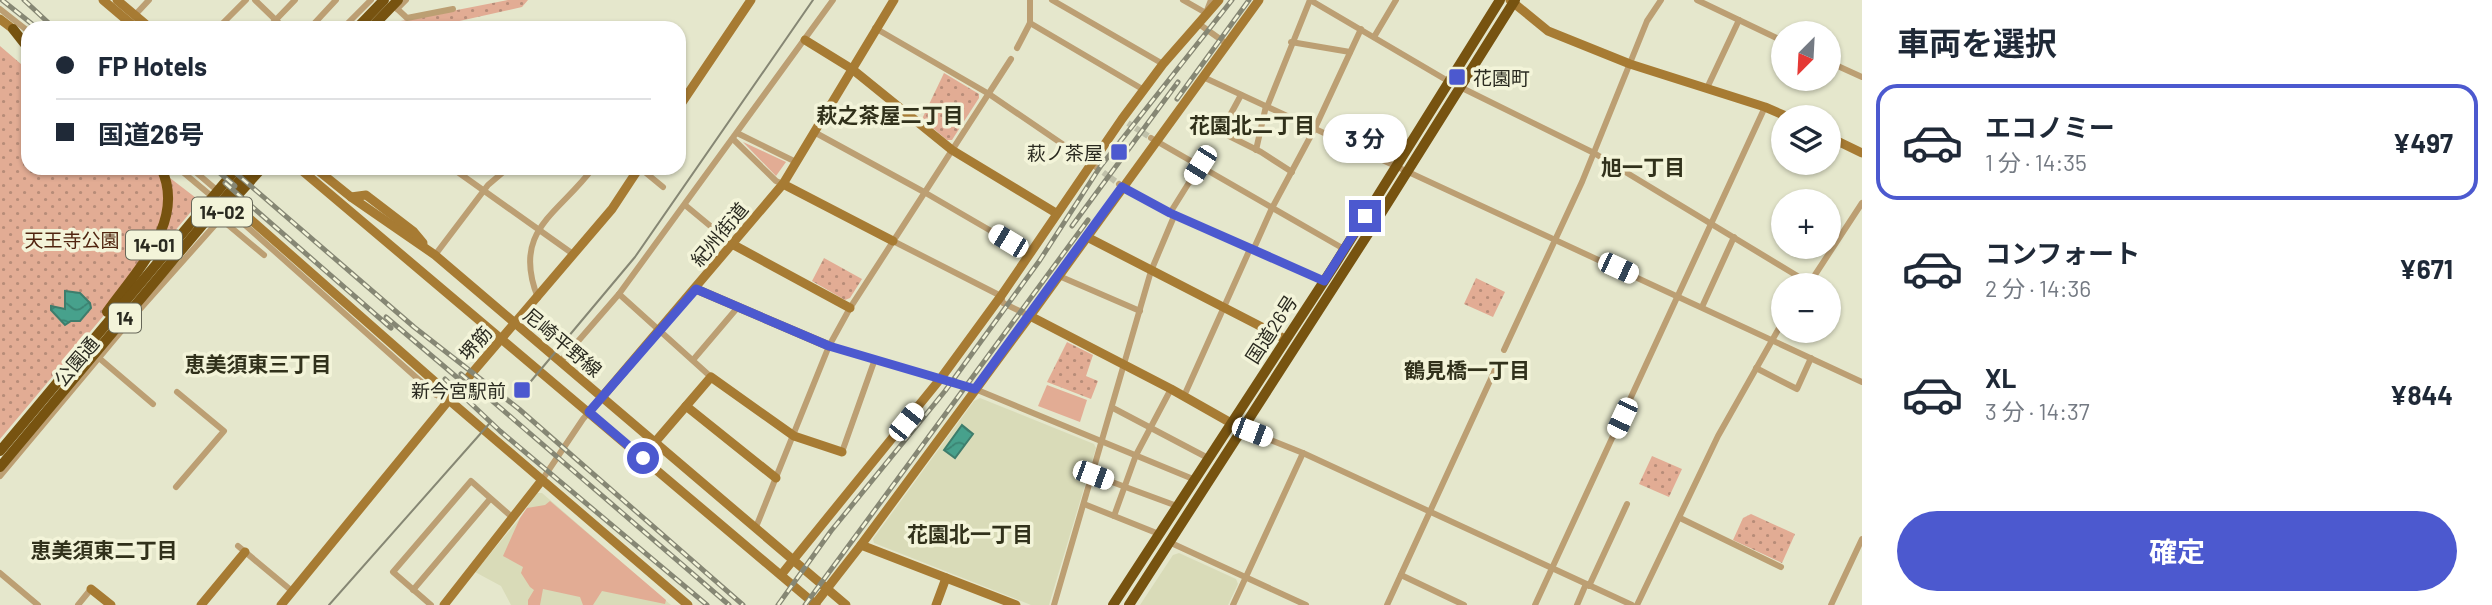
<!DOCTYPE html>
<html lang="ja">
<head>
<meta charset="utf-8">
<style>
  :root { --surface:#fff; --page:#f2f2f3; --text:#1f2937; --muted:#747a83; --line:#e0e1e3; --accent:#4c59cf }
  body { margin:0; font-family:Barlow,"Noto Sans JP",sans-serif; background:var(--page); color:var(--text); height:100vh; display:flex; flex-direction:column; font-size:26px; white-space:nowrap }
  * { box-sizing:border-box; margin:0 }
  p { font-size:23px; color:var(--muted) }
  .icon { flex:none; width:38px; height:38px; fill:none; stroke:currentColor; stroke-width:2; stroke-linecap:round; stroke-linejoin:round }
  .map { position:relative; flex:1; overflow:hidden }
  .sheet { display:flex; flex-direction:column; background:var(--surface); width:630px }
  .sheet>* { flex:none }
  .banner { position:absolute; left:21px; top:21px; width:665px; height:154px; border-radius:21px; box-shadow:0 2px 5px #0004; display:grid; align-content:center; height:154px; padding:0 35px; background:var(--surface) }
  .needle { width:46px; rotate:204deg }
  .controls { position:absolute; left:1771px; top:21px; display:grid; gap:14px }
  .controls a { display:grid; place-items:center; width:70px; height:70px; border-radius:50%; background:var(--surface); box-shadow:0 2px 5px #0004; font-size:35px }
  .end { position:absolute; width:32px; height:32px; margin:-16px; border:9px solid #4c59cf; background:#fff; box-shadow:0 0 0 4px #fff }
  .from { border-radius:50% }
  .bubble { position:absolute; height:49px; border-radius:24px; background:var(--surface); box-shadow:0 2px 5px #0004; font-size:23px; font-weight:700; line-height:49px; text-align:center }
  .car { position:absolute; width:21px; height:42px; margin:-21px -10px; border-radius:9px; box-shadow:0 0 5px 2px #0007; background:linear-gradient(#fff 24%,#345 0 40%,#fff 0 76%,#345 0 86%,#fff 0) }
  .banner b { display:flex; align-items:center; gap:24px; height:66px; font-size:26px }
  .banner b+b { border-top:2px solid var(--line) }
  .banner i { width:18px; height:18px; background:var(--text) }
  ul { padding:0; list-style:none }
  li { display:flex; align-items:center; gap:21px; height:116px; margin:0 14px 10px; padding:0 21px; border:4px solid transparent; border-radius:21px }
  li div { flex:1 }
  li b { display:block; font-size:26px }
  li em { font-style:normal; font-weight:700 }
  li.on { border-color:var(--accent) }
  li>.icon { width:63px; height:63px; stroke-width:1.5 }
  h2 { padding:0 35px; font-size:32px; line-height:84px }
  .cta { display:flex; gap:14px; margin-top:auto; padding:14px 35px }
  .cta a { flex:1; height:80px; border-radius:42px; background:var(--accent); color:#fff; font-size:28px; font-weight:700; line-height:80px; text-align:center }
  main { display:flex; flex:1; min-height:0 }
  .map>svg:first-child { display:block }
  .built { fill:#d9dbb8 }
  .green { fill:#e2ac94 }
  .forest { fill:url(#forest-firs) }
  .park { fill:url(#park-dots) }
  .water { fill:url(#water-waves); stroke:#3e7d6c; stroke-width:2 }
  .lines { fill:none; stroke-linecap:round; stroke-linejoin:round }
  .street-tunnel { stroke:#c0c1aa; stroke-width:6; stroke-dasharray:6 3; stroke-linecap:butt }
  .street { stroke:#bc9f73; stroke-width:6 }
  .secondary { stroke:#a77b33; stroke-width:9 }
  .highway { stroke:#775310; stroke-width:10 }
  .tram { stroke:#868774; stroke-width:2 }
  .rail-casing { stroke:#868774; stroke-width:5 }
  .rail { stroke:#f3f4d9; stroke-width:2.5; stroke-dasharray:8; stroke-linecap:butt }
  .route { stroke:#4c59cf; stroke-width:9 }
  .poi-dot { fill:#4c59cf; stroke:#f3f4d9; stroke-width:2.5 }
  .labels { text-anchor:middle; dominant-baseline:central; stroke-width:7; stroke-linejoin:round; paint-order:stroke }
  .shield { fill:#f3f4d9; stroke:#666758; stroke-width:2 }
  .shield-label { font-size:18px; font-weight:bold; fill:#2a2a20 }
  .poi-label { font-size:19px; fill:#2a2a20; stroke:#f3f4d9; text-anchor:end }
  .street-label { font-size:19px; fill:#2a2a20; stroke:#f3f4d9 }
  .park-label { font-size:19px; fill:#50240f; stroke:#f3f4d9 }
  .neighbourhood-label { font-size:21px; font-weight:bold; fill:#31311b; stroke:#f3f4d9 }
</style>
</head>
<body>
<main>
<div class="map">
<svg width="1862" height="605" viewBox="0 0 1862 605">
  <defs>
    <pattern id="forest-firs" width="22" height="20" patternUnits="userSpaceOnUse" patternTransform="scale(1.75)"><rect width="22" height="20" fill="#e2ac94"/><path d="M5 1l3.5 6h-7zM16 11l3.5 6h-7z" fill="#b78c78"/></pattern>
    <pattern id="park-dots" width="8" height="8" patternUnits="userSpaceOnUse" patternTransform="scale(1.75)"><rect width="8" height="8" fill="#e2ac94"/><path d="M2 2h.1M6 6h.1" fill="none" stroke="#b78c78" stroke-width="1.8" stroke-linecap="round"/></pattern>
    <pattern id="water-waves" width="16" height="10" patternUnits="userSpaceOnUse" patternTransform="scale(1.75)"><rect width="16" height="10" fill="#47a18c"/><path d="M0 5q4-4 8 0t8 0" fill="none" stroke="#3b8372"/></pattern>
  </defs>
  <rect width="100%" height="100%" fill="#e5e7cc"/>
  <!-- built -->
  <g class="built">
    <path d="M980 398 1094 444 1096 448 1049 605H1031L874 543 873 539 974 401Z"/>
    <path d="M537 493H542L671 605H511L501 586 475 572 520 518Z"/>
    <path d="M1179 553 1236 579 1238 584 1228 605H1140L1173 555Z"/>
  </g>
  <!-- green -->
  <g class="green">
    <path d="M1047 385 1087 400 1080 422 1038 406Z"/>
    <path d="M550 501 666 600 665 604 602 591 593 605H583L580 597 543 589 540 605H528V600L534 590 530 587 521 573 523 567 503 556 520 518 527 508 545 505Z"/>
  </g>
  <!-- forest -->
  <path class="forest" d="M743 142 786 162 776 176Z"/>
  <!-- park -->
  <g class="park">
    <path d="M508 0H528L522 7 428 28H365Z"/>
    <path d="M0 46 28 70V168H157L200 201 0 439Z"/>
    <path d="M944 73 979 94V98L952 140H947L922 119Z"/>
    <path d="M824 258 862 279 850 298 845 300 812 281Z"/>
    <path d="M1476 278 1505 292 1493 317 1464 304Z"/>
    <path d="M1067 342 1093 355 1086 376 1098 381 1091 399 1047 382Z"/>
    <path d="M1652 456 1682 469 1669 497 1639 484Z"/>
    <path d="M1751 514 1795 534 1782 563 1733 540 1743 518Z"/>
  </g>
  <!-- water -->
  <g class="water">
    <path d="M65 291 80 293 90 303 91 308 80 321H71L65 325 51 310V306L65 309Z"/>
    <path d="M962 425 973 434 955 458 944 450Z"/>
  </g>
  <g class="lines">
    <!-- street-tunnel -->
    <g class="street-tunnel">
      <path d="M1128 123 1151 138"/>
      <path d="M1096 167 1119 184"/>
    </g>
    <!-- street -->
    <g class="street">
      <path d="M255 0 284 28"/>
      <path d="M1052 0 1163 64"/>
      <path d="M1183 0 1206 13 1211 0"/>
      <path d="M1310 0 1448 81"/>
      <path d="M1697 0 1783 41"/>
      <path d="M392 4 407 18 453 9"/>
      <path d="M0 9 28 31"/>
      <path d="M397 9 406 0"/>
      <path d="M135 15 149 0"/>
      <path d="M348 23 371 0"/>
      <path d="M1030 23 1144 90"/>
      <path d="M1199 24 1227 44"/>
      <path d="M218 28 246 0"/>
      <path d="M268 28 295 0"/>
      <path d="M310 28 336 0"/>
      <path d="M875 28 989 94 1096 167"/>
      <path d="M1374 37 1396 0"/>
      <path d="M1291 42 1350 52"/>
      <path d="M1017 48 1030 23V0"/>
      <path d="M1829 62 1862 77"/>
      <path d="M1203 77 1862 382"/>
      <path d="M1460 87 1594 153 1809 283"/>
      <path d="M1707 88 1739 20"/>
      <path d="M1241 95 1221 132 1261 152 1292 172"/>
      <path d="M1267 107 1310 0"/>
      <path d="M814 132 924 192 1029 253"/>
      <path d="M737 133 796 162"/>
      <path d="M1151 138 1344 249"/>
      <path d="M733 139 776 181 783 184"/>
      <path d="M1256 150 1266 106"/>
      <path d="M178 168 215 199"/>
      <path d="M191 168 219 192"/>
      <path d="M452 168 573 254"/>
      <path d="M640 168 663 187"/>
      <path d="M1119 184 1122 187 1170 213 1324 281"/>
      <path d="M685 205 732 244"/>
      <path d="M226 208 436 395 449 400"/>
      <path d="M1170 213 1200 165"/>
      <path d="M221 219 264 255"/>
      <path d="M893 241 1001 296 1003 303 1030 316"/>
      <path d="M435 255 488 185 508 168"/>
      <path d="M1059 276 1140 311"/>
      <path d="M1809 284 1862 203"/>
      <path d="M619 294 711 377"/>
      <path d="M538 298C511 230 558 215 593 168"/>
      <path d="M1702 307 1734 237"/>
      <path d="M829 346 975 389 1193 479"/>
      <path d="M1504 350 1582 182 1647 21 1661 0"/>
      <path d="M99 358 153 404"/>
      <path d="M693 360 738 307"/>
      <path d="M560 362 619 294 833 0"/>
      <path d="M1756 368 1797 389 1811 358"/>
      <path d="M1184 396 1250 249 1255 246 1272 208 1315 128 1361 29"/>
      <path d="M1113 408 1208 458"/>
      <path d="M1243 429 1303 453 1632 605"/>
      <path d="M842 452 875 359"/>
      <path d="M1093 475 1177 506"/>
      <path d="M0 476 133 317 231 207"/>
      <path d="M542 480 583 419 602 397"/>
      <path d="M176 487 224 431 177 392"/>
      <path d="M1084 504 1159 534"/>
      <path d="M1114 516 1136 455 1171 389"/>
      <path d="M1680 518 1781 567"/>
      <path d="M756 527 829 346 850 308 1011 59"/>
      <path d="M1169 542 1306 605"/>
      <path d="M238 546 292 591"/>
      <path d="M0 573 38 605"/>
      <path d="M1401 575 1464 605"/>
      <path d="M1589 586 1627 504"/>
      <path d="M413 590 490 499"/>
      <path d="M78 605 91 589"/>
      <path d="M431 605 393 572 471 481 513 518"/>
      <path d="M1054 605 1151 271 1175 214"/>
      <path d="M1233 605 1303 453"/>
      <path d="M1387 605 1495 370"/>
      <path d="M1535 605 1765 107"/>
      <path d="M1577 605 1586 584"/>
      <path d="M1637 605 1718 436 1783 321"/>
      <path d="M1831 605 1862 539"/>
    </g>
    <!-- secondary -->
    <g class="secondary">
      <path d="M103 0 136 28"/>
      <path d="M117 0 150 28"/>
      <path d="M1510 0 1548 31 1630 64 1765 107 1788 117"/>
      <path d="M0 19 13 29"/>
      <path d="M805 40 852 69 952 150 1056 213"/>
      <path d="M679 107 751 0"/>
      <path d="M1829 137 1862 153"/>
      <path d="M299 168 816 605"/>
      <path d="M315 168 351 197 435 255 846 605"/>
      <path d="M783 184 893 241"/>
      <path d="M351 197 366 195 413 231 423 243"/>
      <path d="M233 204 442 388 449 400 688 605"/>
      <path d="M1087 237 1285 339"/>
      <path d="M732 244 850 308"/>
      <path d="M696 289 829 346"/>
      <path d="M1030 316 1171 389 1231 423"/>
      <path d="M602 397 783 184 894 0"/>
      <path d="M686 406 776 478"/>
      <path d="M656 441 711 377 794 436 842 452"/>
      <path d="M861 545 1016 605"/>
      <path d="M781 575 941 378 1001 296 1122 119 1163 64 1219 0"/>
      <path d="M91 589 111 605"/>
      <path d="M815 604 861 545 1030 316 1259 0"/>
      <path d="M201 605 245 552"/>
      <path d="M281 605 449 400 612 209 639 168"/>
      <path d="M444 605 542 480"/>
      <path d="M936 605 946 578"/>
    </g>
    <!-- highway -->
    <g class="highway">
      <path d="M357 28 384 0"/>
      <path d="M371 28 398 0"/>
      <path d="M13 29 28 48"/>
      <path d="M226 208 262 168"/>
      <path d="M107 312C136 271 187 221 161 168"/>
      <path d="M0 451 237 168"/>
      <path d="M0 467 250 168"/>
      <path d="M1113 605 1334 266 1500 0"/>
      <path d="M1129 605 1375 223 1515 0"/>
    </g>
    <!-- tram -->
    <g class="tram">
      <path d="M516 399 635 257 813 0"/>
      <path d="M329 605 489 424"/>
    </g>
    <!-- rail casing -->
    <g class="rail-casing">
      <g id="rail">
        <path d="M2 0 37 28"/>
        <path d="M24 0 54 28"/>
        <path d="M1177 99 1249 0"/>
        <path d="M214 168 235 186"/>
        <path d="M230 168 414 327 519 409 743 605"/>
        <path d="M225 183 391 328"/>
        <path d="M1072 226 1178 82"/>
        <path d="M386 317 466 385"/>
        <path d="M461 374 729 605"/>
        <path d="M445 379 500 431 707 605"/>
        <path d="M778 605 831 531 945 391 1040 260 1100 167 1232 0"/>
        <path d="M805 605 1088 220"/>
      </g>
    </g>
    <!-- rail -->
    <use href="#rail" class="rail"/>
  </g>
  <g class="lines">
    <!-- route -->
    <path class="route" d="M643 458 589 412 696 289 829 346 975 389 1122 187 1170 213 1324 281 1365 216"/>
  </g>
  <!-- markers -->
  <g class="poi-dot">
    <rect x="1448" y="68" width="18" height="18" rx="3.5"/>
    <rect x="1110" y="143" width="18" height="18" rx="3.5"/>
    <rect x="513" y="381" width="18" height="18" rx="3.5"/>
  </g>
  <g class="labels">
    <!-- shield labels -->
    <g class="shield">
      <rect x="192" y="197.5" width="60" height="29" rx="5"/>
      <rect x="126" y="230.5" width="56" height="29" rx="5"/>
      <rect x="109" y="303.5" width="32" height="29" rx="5"/>
    </g>
    <g class="shield-label">
      <text x="222" y="212">14-02</text>
      <text x="154" y="245">14-01</text>
      <text x="125" y="318">14</text>
    </g>
    <!-- poi labels -->
    <g class="poi-label">
      <text x="1473" y="77" text-anchor="start">花園町</text>
      <text x="1103" y="152">萩ノ茶屋</text>
      <text x="506" y="390">新今宮駅前</text>
    </g>
    <!-- street labels -->
    <g class="street-label">
      <text transform="translate(719 234) rotate(-50)">紀州街道</text>
      <text transform="translate(1271 329) rotate(-57)">国道26号</text>
      <text transform="translate(563 342) rotate(40)">尼崎平野線</text>
      <text transform="translate(475 343) rotate(-49)">堺筋</text>
      <text transform="translate(76 361) rotate(-50)">公園通</text>
    </g>
    <!-- park labels -->
    <g class="park-label">
      <text x="72" y="239">天王寺公園</text>
    </g>
    <!-- neighbourhood labels -->
    <g class="neighbourhood-label">
      <text x="890" y="114">萩之茶屋二丁目</text>
      <text x="1252" y="124">花園北二丁目</text>
      <text x="1643" y="166">旭一丁目</text>
      <text x="258" y="363">恵美須東三丁目</text>
      <text x="1467" y="369">鶴見橋一丁目</text>
      <text x="970" y="533">花園北一丁目</text>
      <text x="104" y="549">恵美須東二丁目</text>
    </g>
  </g>
</svg>
<div class="controls">
<a><svg class="needle" viewBox="-14 -14 28 28"><path d="M0-13l5 13h-10z" fill="#e53935"/><path d="M0 13l5-13h-10z" fill="#747a83"/></svg></a>
<a><svg class="icon" aria-label="layers" viewBox="0 0 24 24"><path d="M12 4l9 5-9 5-9-5zM3 14l9 5 9-5"/></svg></a>
<a>+</a>
<a>−</a>
</div>
<i class="end from" style="left:643px;top:458px"></i>
<i class="end" style="left:1365px;top:216px"></i>
<div class="bubble" style="left:1323px;top:114px;width:84px">3 分</div>
<i class="car" style="left:1200px;top:165px;rotate:212deg"></i>
<i class="car" style="left:1008px;top:241px;rotate:301deg"></i>
<i class="car" style="left:1618px;top:268px;rotate:115deg"></i>
<i class="car" style="left:1622px;top:418px;rotate:205deg"></i>
<i class="car" style="left:906px;top:422px;rotate:39deg"></i>
<i class="car" style="left:1252px;top:432px;rotate:111deg"></i>
<i class="car" style="left:1093px;top:475px;rotate:110deg"></i>
<div class="banner">
<b><i class="from"></i>FP Hotels</b>
<b><i></i>国道26号</b>
</div>
</div>
<section class="sheet">
<h2>車両を選択</h2>
<ul>
<li class="on"><svg class="icon" aria-label="car" viewBox="0 0 24 24"><path d="M5 17H2v-5l4-1 3-4h7l3 4 3 1v5h-3M9 17h6M6 11h13"/><circle cx="7" cy="17" r="2"/><circle cx="17" cy="17" r="2"/></svg><div><b>エコノミー</b><p>1 分 · 14:35</p></div><em>¥497</em></li>
<li><svg class="icon" aria-label="car" viewBox="0 0 24 24"><path d="M5 17H2v-5l4-1 3-4h7l3 4 3 1v5h-3M9 17h6M6 11h13"/><circle cx="7" cy="17" r="2"/><circle cx="17" cy="17" r="2"/></svg><div><b>コンフォート</b><p>2 分 · 14:36</p></div><em>¥671</em></li>
<li><svg class="icon" aria-label="car" viewBox="0 0 24 24"><path d="M5 17H2v-5l4-1 3-4h7l3 4 3 1v5h-3M9 17h6M6 11h13"/><circle cx="7" cy="17" r="2"/><circle cx="17" cy="17" r="2"/></svg><div><b>XL</b><p>3 分 · 14:37</p></div><em>¥844</em></li>
</ul>
<div class="cta"><a>確定</a></div>
</section>
</main>
</body>
</html>
